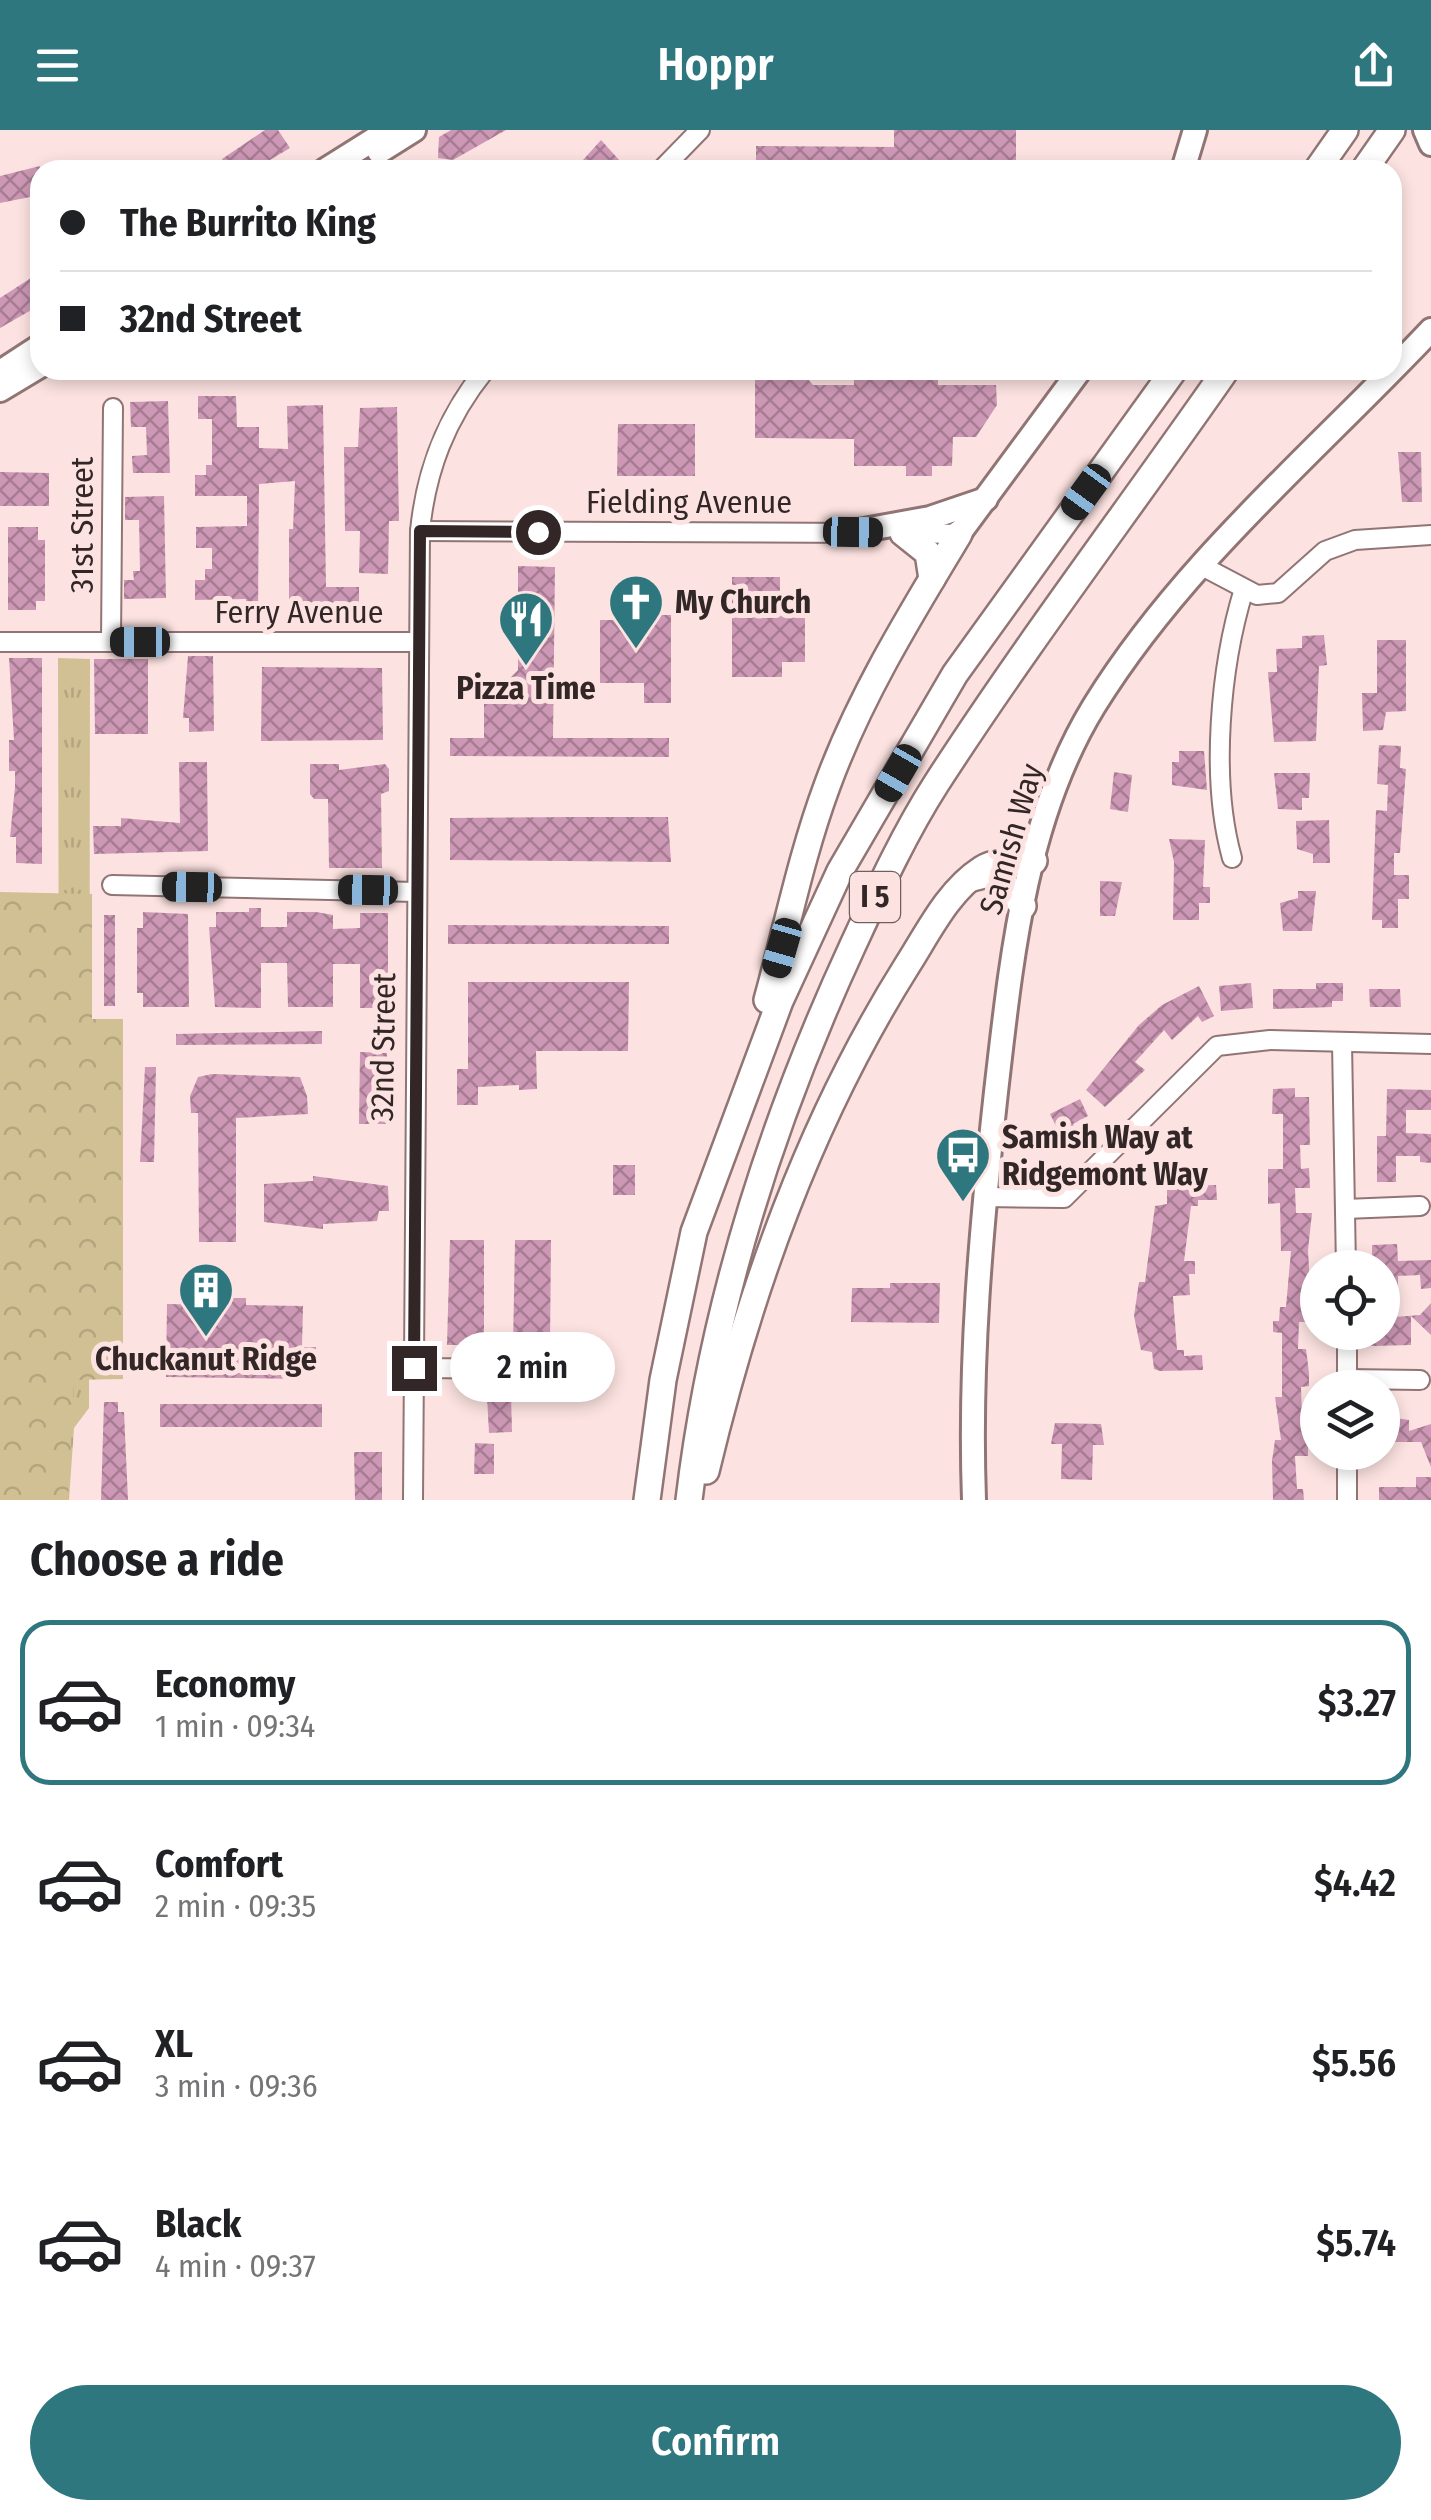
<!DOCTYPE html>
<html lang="en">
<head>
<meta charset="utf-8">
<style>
  :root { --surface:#fff; --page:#f6f6f6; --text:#202124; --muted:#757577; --line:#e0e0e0; --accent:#2e777f }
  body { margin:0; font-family:"Fira Sans Condensed",sans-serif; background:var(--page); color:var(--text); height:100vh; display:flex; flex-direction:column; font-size:38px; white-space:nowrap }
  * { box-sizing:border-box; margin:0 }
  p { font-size:32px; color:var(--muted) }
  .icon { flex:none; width:55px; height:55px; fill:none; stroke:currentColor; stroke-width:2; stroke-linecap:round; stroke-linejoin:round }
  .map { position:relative; height:1370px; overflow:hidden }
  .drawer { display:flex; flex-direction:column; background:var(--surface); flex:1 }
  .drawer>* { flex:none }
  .hud { position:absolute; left:30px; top:30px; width:1372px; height:220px; border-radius:30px; box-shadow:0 5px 15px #0003; display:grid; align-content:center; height:220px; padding:0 30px; background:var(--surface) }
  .tools { position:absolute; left:1300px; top:1120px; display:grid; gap:20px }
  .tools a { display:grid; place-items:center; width:100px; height:100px; border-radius:50%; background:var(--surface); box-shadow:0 5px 15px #0003; font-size:50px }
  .end { position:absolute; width:45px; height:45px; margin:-22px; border:12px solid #322726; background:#fff; box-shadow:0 0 0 5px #fff }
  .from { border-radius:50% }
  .bubble { position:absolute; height:70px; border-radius:35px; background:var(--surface); box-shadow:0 5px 15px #0003; font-size:32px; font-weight:600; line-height:70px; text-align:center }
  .car { position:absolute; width:30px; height:60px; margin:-30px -15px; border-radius:12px; box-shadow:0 0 8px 2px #0007; background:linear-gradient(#222 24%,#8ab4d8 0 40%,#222 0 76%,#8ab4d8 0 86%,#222 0) }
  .hud b { display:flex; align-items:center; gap:35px; height:95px; font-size:38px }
  .hud b+b { border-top:2px solid var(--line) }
  .hud i { width:25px; height:25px; background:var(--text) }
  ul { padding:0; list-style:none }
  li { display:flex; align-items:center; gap:30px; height:165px; margin:0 20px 15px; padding:0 10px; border:5px solid transparent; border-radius:30px }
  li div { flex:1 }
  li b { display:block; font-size:38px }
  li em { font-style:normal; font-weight:600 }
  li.on { border-color:var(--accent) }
  li>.icon { width:90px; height:90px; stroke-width:1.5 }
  h2 { padding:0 30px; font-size:45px; line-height:120px }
  .button { display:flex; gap:20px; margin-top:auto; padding:20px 30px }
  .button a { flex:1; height:115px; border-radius:60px; background:var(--accent); color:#fff; font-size:40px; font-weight:600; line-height:115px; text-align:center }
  header { display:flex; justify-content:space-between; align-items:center; height:130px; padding:0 30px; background:var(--accent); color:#fff; font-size:45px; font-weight:600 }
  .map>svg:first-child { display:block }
  .grass { fill:url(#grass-tufts) }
  .forest { fill:url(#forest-crowns) }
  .building { fill:url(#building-cross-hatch) }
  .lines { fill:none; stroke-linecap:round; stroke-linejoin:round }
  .minor-casing { stroke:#917574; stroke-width:22 }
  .major-casing { stroke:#917574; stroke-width:28 }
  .highway-casing { stroke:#917574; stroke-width:30 }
  .minor { stroke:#fff; stroke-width:18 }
  .major { stroke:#fff; stroke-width:22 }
  .highway { stroke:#fff; stroke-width:25 }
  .route { stroke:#322726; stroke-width:12 }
  .labels { text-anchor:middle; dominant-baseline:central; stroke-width:10; stroke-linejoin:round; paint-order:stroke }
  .shield { fill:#fce3e1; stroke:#6f5f5e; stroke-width:2.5 }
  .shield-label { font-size:30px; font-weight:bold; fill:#322726 }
  .street-label { font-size:32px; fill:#322726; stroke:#fce3e1 }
  .poi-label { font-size:32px; font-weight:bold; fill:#322726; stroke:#fce3e1; text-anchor:start }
</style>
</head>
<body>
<header><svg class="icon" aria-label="menu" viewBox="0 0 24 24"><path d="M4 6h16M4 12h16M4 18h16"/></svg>Hoppr<svg class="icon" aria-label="share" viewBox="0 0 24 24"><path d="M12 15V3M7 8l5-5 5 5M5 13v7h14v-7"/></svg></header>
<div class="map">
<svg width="1431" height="1370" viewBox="0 0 1431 1370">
  <defs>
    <pattern id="grass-tufts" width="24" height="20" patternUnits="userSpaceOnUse" patternTransform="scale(2.5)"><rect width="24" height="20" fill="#d1c094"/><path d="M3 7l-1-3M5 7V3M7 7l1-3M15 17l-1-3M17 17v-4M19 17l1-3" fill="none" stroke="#b4a57f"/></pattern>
    <pattern id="forest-crowns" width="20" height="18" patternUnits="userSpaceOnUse" patternTransform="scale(2.5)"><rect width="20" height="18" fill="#d1c094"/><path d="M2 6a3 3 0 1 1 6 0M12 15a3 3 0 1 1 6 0" fill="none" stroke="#b4a57f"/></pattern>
    <pattern id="building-cross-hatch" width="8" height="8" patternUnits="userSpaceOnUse" patternTransform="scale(2.5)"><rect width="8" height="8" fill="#cd98b5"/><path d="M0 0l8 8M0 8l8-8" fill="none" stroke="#a77c93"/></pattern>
  </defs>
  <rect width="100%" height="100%" fill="#fce3e1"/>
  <!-- grass -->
  <path class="grass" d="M58 528 90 529 89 1278 74 1298 69 1370H60Z"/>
  <!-- forest -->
  <path class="forest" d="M0 762 92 764V889H123V1249L74 1250 68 1370H0Z"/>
  <!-- building -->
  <g class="building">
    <path d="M265 0H278L290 18 253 40H229L222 29Z"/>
    <path d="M451 0H506L453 30 438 28 439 7Z"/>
    <path d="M894 0H1016V40H756V16L894 17Z"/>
    <path d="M601 10 621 32 613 40H574Z"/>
    <path d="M40 36V65L0 73V46Z"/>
    <path d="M34 146 40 156V175L0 198V168Z"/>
    <path d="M755 240H800L813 255H854V249H938V255H996L997 275 976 307H953L952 336H932V346H906V336H854V309L755 308Z"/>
    <path d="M198 266H236L237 297H259V318L288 319 287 276 323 275 326 457H359V484L289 481V399H293L295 351 259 354 258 485H247L246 469 195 470V450H205V439H212V418H196V397L247 396V366H195V345H206V335H212V289H198Z"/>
    <path d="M168 271 170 343H133L132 326 147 325 146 297H131L130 272Z"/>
    <path d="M397 277 399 391H389L388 444 359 443 360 401H345L344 317H358L360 278Z"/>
    <path d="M618 294H695V346H617Z"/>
    <path d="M1398 322H1421L1422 372H1402Z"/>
    <path d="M0 342 49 343V376H0Z"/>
    <path d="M164 366 166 468 124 469V450H134L133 441H140L139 390H125V367Z"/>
    <path d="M8 397H38V410H45V471H36V480H8Z"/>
    <path d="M518 436 555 437 553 608H669V627L450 626V608H484V553L504 554 518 540Z"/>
    <path d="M732 447H780V463H805V532H782V547H732Z"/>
    <path d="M617 485H671V573H644V553H600V490H617Z"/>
    <path d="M1324 505 1327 535 1319 536 1316 611 1274 612 1268 542H1277L1276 519 1302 518V506Z"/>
    <path d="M1377 510H1406V581L1386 582 1383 600 1363 601 1362 563H1377Z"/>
    <path d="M188 526H213L214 601 189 602V588H183Z"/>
    <path d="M9 528H42V734L16 733V707H10L15 657V641H9V610H14Z"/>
    <path d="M94 529H148V604H95Z"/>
    <path d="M262 537 382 538 383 610 261 611Z"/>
    <path d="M1379 615 1401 616 1400 638 1406 639 1400 723H1394V745H1409V769H1398V798H1382V790H1372L1376 680 1387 681 1388 655 1377 654Z"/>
    <path d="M1179 621H1204L1207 660 1172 655V632H1179Z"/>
    <path d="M179 632H207L208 721 94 724 93 696H121V688L180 693Z"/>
    <path d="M310 634H339V640L385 634 389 639V661L381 664 382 738H329L328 669H314L310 664Z"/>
    <path d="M1114 642 1132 645 1128 682 1110 679Z"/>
    <path d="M1274 643H1310L1309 668H1302V680L1278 679Z"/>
    <path d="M574 687H668L671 732 450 730V688Z"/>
    <path d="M1329 690 1330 733H1313V724L1297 719 1296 691Z"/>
    <path d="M1169 709 1205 710 1203 757H1210V773H1199V790H1173L1174 732Z"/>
    <path d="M1100 751 1122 752 1115 786H1100Z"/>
    <path d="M1298 761H1316L1312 801H1283L1280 773 1298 768Z"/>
    <path d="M249 778H261V797H287V782H316L333 785V799L360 798V783H388V878H360V834H333V877H288L287 833H261V878L215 877 209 797H216V782H249Z"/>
    <path d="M143 782 188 784 189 877H143V863H137V798H143Z"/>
    <rect x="104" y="785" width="11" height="91"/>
    <path d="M448 795 669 796V814H448Z"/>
    <path d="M468 852H629L628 921H536L537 959 519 960V955L478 957V975H457V939H468Z"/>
    <path d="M1251 853 1253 878 1221 881 1219 856Z"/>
    <path d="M1316 853H1343V871H1332V877L1273 879V859H1316Z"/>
    <path d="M1199 856 1214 886 1202 892 1198 886 1172 910 1164 900 1135 932 1145 940 1105 977 1086 960 1139 895 1162 875Z"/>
    <path d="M1369 859H1400L1401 877H1370Z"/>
    <path d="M322 901V914L176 915V904Z"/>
    <path d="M360 922 387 923 386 994H359Z"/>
    <path d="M145 937H156L154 1032H140Z"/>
    <path d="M212 944 300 947 307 966 308 984 236 988V1112H199L198 983H191L190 966 198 947Z"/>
    <path d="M1295 958V967H1309L1310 1015H1300L1301 1039 1309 1038 1310 1058H1295L1296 1083H1312L1308 1120 1310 1157 1306 1192H1299L1298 1219H1306L1309 1243V1256L1301 1257 1302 1287H1308V1326H1295L1297 1359H1303L1304 1370H1273L1272 1331 1275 1310H1281L1275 1267H1282V1203L1273 1202V1191H1279L1280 1177H1286L1291 1121H1281L1280 1073 1268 1074V1039H1283V984H1272L1273 959Z"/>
    <path d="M1387 959 1431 960V980H1406V1003L1431 1004V1033L1420 1032V1026H1396V1052H1377V1006H1386Z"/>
    <path d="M1080 969 1088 986 1073 994 1079 1007 1065 1014 1050 984Z"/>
    <rect x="613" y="1035" width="22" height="30"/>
    <path d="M313 1046 388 1056 389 1081H379L377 1091 323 1094V1099L264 1092V1054L313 1051Z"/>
    <path d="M1216 1055 1217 1070H1198V1076H1191L1184 1131H1195V1144H1189L1190 1165 1173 1166 1177 1220H1184V1226L1202 1225 1203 1240 1160 1241 1154 1239 1152 1222 1141 1220 1134 1186 1139 1152H1145L1155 1076 1167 1074V1056Z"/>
    <path d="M450 1110H484V1215H447Z"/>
    <path d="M515 1110H551L550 1216H513Z"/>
    <path d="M1397 1114 1398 1131 1431 1130V1158L1421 1159 1420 1145 1398 1146V1160H1382V1138L1372 1134V1115Z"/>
    <path d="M890 1153H940L939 1193 851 1192 852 1158H890Z"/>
    <path d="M220 1168H246V1175L303 1176 302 1217H316V1240H302V1249L166 1247 167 1174 220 1175Z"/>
    <path d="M1431 1173V1205L1411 1186V1215L1371 1216V1202H1382V1188L1420 1185Z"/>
    <path d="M511 1265 512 1302 489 1303 487 1266Z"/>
    <path d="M104 1272H118V1282H124L128 1370H101Z"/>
    <rect x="160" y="1274" width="162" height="23"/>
    <path d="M1382 1286 1409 1290V1301L1431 1294V1337L1421 1312H1382Z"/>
    <path d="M1055 1293 1101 1294 1104 1315H1093L1092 1350 1061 1349 1062 1314H1051Z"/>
    <path d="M475 1313 494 1314V1344H474Z"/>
    <path d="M354 1322H382V1370H355Z"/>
    <path d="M1416 1347H1431V1370H1379V1357H1416Z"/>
  </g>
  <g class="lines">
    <!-- minor casing -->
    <g class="minor-casing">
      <g id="minor">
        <path d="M661 40 700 0"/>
        <path d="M420 401 864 403"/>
        <path d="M900 403 959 404"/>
        <path d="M1202 436 1257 465 1278 463 1325 421 1355 410 1431 405"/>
        <path d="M0 512H418"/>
        <path d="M111 512 113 278"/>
        <path d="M1232 728C1210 649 1220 537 1244 459"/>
        <path d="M112 755 416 762"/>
        <path d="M1342 913 1346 1138"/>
        <path d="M984 1067 1064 1068 1217 916 1270 910 1431 914"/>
        <path d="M1345 1079 1420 1076"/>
        <path d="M1347 1202V1257"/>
        <path d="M413 1238 558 1239"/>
        <path d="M1347 1249 1420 1250"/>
        <path d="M413 1370 420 401C426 340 446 288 485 240"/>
        <path d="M1347 1370V1322"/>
      </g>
    </g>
    <!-- major casing -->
    <g class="major-casing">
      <g id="major">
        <path d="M1425 0 1431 14"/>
        <path d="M379 22 414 0"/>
        <path d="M325 40 389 0"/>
        <path d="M1183 40 1195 0"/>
        <path d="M0 242 40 216"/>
        <path d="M0 260 40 236"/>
        <path d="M853 402 930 388 986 369"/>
        <path d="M959 404 1080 240"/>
        <path d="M974 1370C969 1233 981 1099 996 962 1011 833 1024 690 1094 576 1183 432 1316 322 1431 200"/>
      </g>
    </g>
    <!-- highway casing -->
    <g class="highway-casing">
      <g id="highway">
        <path d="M1317 40 1345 0"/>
        <path d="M1364 40 1392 0"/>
        <path d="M903 403 928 423 932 449"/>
        <path d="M972 748 988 744 1002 752 1023 776"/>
        <path d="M767 870C787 798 801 726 827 656 859 568 910 485 959 404"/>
        <path d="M706 1341C749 1162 809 991 908 834 929 801 948 761 982 739 996 730 1018 732 1034 731"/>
        <path d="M647 1370 663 1250 694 1102 780 871 840 741 955 544 1174 240"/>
        <path d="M689 1370C712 1177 771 992 853 815 878 761 904 704 936 654 1027 513 1130 378 1226 240"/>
      </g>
    </g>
    <!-- minor -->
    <use href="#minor" class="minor"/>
    <!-- major -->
    <use href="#major" class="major"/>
    <!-- highway -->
    <use href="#highway" class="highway"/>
  </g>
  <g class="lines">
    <!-- route -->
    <path class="route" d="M414 1238 420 401 538 402"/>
  </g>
  <!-- icons -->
  <defs>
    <g id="church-pin" transform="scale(2.875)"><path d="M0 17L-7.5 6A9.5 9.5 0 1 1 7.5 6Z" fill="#2e777f" stroke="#fce3e1"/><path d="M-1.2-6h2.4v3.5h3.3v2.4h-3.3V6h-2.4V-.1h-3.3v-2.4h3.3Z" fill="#fff"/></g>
    <g id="restaurant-pin" transform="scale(2.875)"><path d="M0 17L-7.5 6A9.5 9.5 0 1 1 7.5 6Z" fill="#2e777f" stroke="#fce3e1"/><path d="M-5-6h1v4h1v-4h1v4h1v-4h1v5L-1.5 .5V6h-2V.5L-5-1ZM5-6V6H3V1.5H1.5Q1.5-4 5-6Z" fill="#fff"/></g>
    <g id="bus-pin" transform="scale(2.875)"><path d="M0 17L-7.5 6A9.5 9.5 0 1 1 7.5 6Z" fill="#2e777f" stroke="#fce3e1"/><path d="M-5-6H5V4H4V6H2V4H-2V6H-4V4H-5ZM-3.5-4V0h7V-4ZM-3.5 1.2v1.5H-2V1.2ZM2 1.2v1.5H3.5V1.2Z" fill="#fff"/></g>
    <g id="building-pin" transform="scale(2.875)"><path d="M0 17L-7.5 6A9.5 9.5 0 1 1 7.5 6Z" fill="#2e777f" stroke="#fce3e1"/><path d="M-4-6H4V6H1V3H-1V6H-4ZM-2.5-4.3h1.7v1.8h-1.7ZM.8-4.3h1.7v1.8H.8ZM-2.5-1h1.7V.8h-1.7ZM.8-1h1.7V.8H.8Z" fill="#fff"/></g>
  </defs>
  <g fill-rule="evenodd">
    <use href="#church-pin" x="636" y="472"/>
    <use href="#restaurant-pin" x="526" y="489"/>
    <use href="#bus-pin" x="963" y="1025"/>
    <use href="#building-pin" x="206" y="1160"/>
  </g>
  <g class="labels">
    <!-- shield labels -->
    <rect class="shield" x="850" y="742" width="50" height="50" rx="8"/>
    <g class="shield-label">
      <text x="875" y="767">I 5</text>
    </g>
    <!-- street labels -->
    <g class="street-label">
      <text x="689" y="372">Fielding Avenue</text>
      <text transform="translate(82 395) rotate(-90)">31st Street</text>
      <text x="299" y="482">Ferry Avenue</text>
      <text transform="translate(1011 709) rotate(-74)">Samish Way</text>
      <text transform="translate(383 917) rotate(-89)">32nd Street</text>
    </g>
    <!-- poi labels -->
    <g class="poi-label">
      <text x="675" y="472">My Church</text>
      <text x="526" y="558" text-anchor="middle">Pizza Time</text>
      <text x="1002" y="1007">Samish Way at<tspan x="1002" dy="37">Ridgemont Way</tspan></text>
      <text x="206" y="1229" text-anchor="middle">Chuckanut Ridge</text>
    </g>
  </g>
</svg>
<div class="tools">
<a><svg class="icon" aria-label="locate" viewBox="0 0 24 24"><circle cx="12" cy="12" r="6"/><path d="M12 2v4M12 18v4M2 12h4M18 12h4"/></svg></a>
<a><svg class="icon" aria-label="layers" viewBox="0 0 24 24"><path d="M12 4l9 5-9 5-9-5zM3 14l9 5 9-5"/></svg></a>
</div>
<i class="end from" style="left:538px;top:402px"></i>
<i class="end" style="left:414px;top:1238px"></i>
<div class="bubble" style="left:450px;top:1202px;width:165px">2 min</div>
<i class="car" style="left:1086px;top:362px;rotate:216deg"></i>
<i class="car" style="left:853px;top:402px;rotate:91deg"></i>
<i class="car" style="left:140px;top:512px;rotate:270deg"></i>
<i class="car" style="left:898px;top:643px;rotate:210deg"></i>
<i class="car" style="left:192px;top:757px;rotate:271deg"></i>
<i class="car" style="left:368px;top:760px;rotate:271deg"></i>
<i class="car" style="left:782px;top:818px;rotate:196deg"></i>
<div class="hud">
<b><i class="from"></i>The Burrito King</b>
<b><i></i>32nd Street</b>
</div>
</div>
<section class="drawer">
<h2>Choose a ride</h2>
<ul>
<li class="on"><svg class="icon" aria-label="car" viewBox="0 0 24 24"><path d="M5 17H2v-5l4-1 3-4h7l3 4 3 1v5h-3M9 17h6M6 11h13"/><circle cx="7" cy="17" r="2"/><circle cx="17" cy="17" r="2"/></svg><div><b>Economy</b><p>1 min · 09:34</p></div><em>$3.27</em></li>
<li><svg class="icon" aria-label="car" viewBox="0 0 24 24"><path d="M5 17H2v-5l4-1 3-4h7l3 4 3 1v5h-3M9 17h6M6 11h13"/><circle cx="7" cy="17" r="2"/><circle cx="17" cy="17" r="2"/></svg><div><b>Comfort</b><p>2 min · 09:35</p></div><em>$4.42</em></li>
<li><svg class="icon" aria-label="car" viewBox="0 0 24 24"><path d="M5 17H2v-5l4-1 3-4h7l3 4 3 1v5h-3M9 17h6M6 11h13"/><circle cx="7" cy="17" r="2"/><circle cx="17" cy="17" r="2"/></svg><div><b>XL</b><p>3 min · 09:36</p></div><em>$5.56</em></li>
<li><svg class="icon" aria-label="car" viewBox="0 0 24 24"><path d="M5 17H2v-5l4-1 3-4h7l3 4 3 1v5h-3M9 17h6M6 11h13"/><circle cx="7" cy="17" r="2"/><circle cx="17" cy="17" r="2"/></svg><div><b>Black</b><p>4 min · 09:37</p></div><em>$5.74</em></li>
</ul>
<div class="button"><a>Confirm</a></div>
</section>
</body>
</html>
